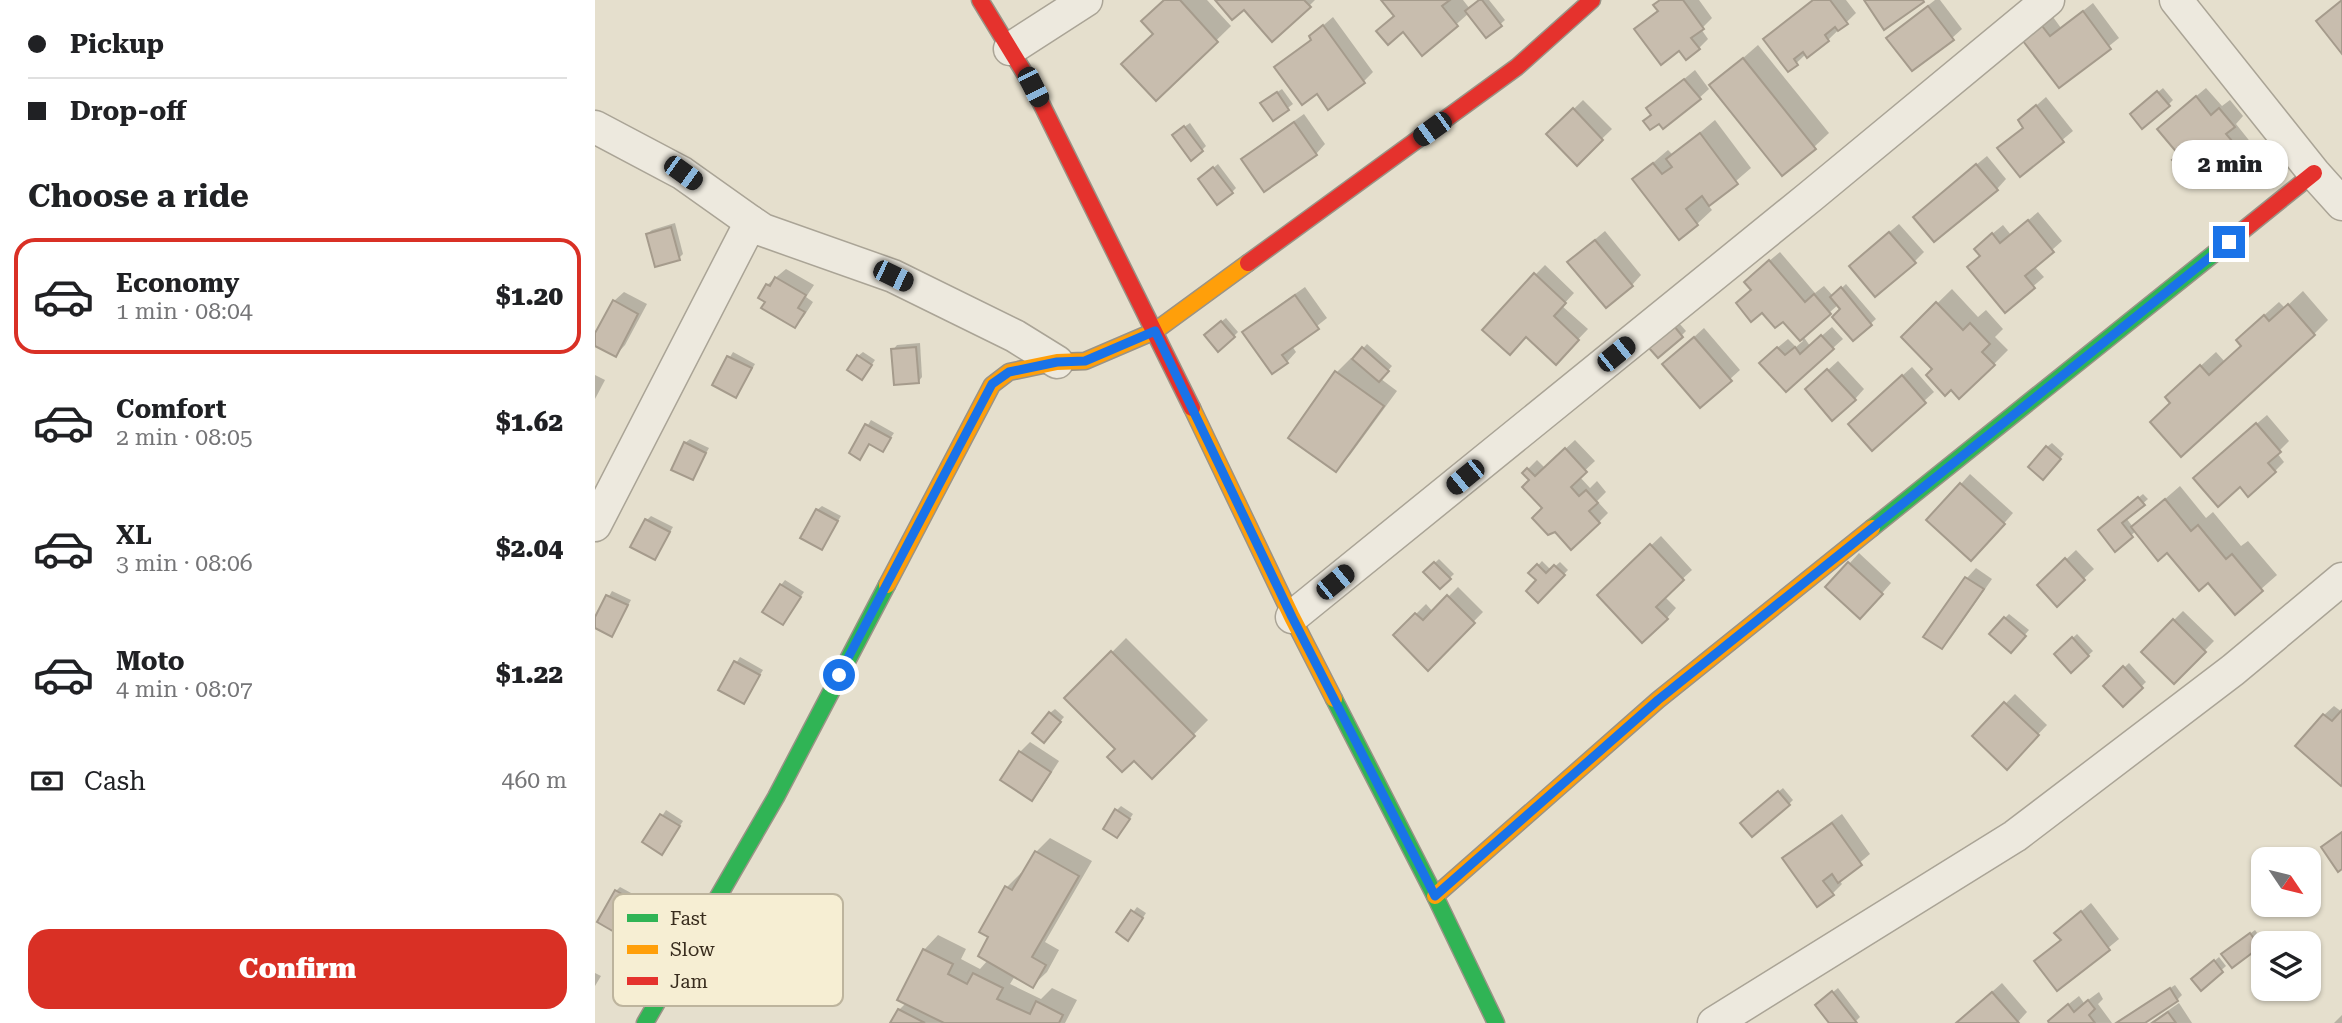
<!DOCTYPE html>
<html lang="en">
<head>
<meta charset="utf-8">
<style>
  :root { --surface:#fff; --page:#f6f6f6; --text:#202124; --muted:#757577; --line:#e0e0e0; --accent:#d93025 }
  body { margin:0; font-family:"Roboto Serif",serif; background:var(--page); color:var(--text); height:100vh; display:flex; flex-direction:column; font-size:26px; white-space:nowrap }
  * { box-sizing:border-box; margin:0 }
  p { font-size:23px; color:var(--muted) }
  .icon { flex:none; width:38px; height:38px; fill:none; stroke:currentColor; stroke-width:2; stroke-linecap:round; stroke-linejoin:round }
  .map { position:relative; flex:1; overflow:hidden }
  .drawer { display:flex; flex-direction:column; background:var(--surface); width:595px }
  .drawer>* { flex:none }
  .banner { display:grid; align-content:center; height:154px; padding:0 28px; background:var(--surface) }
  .needle { width:46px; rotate:125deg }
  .fabs { position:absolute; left:1656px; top:847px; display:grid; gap:14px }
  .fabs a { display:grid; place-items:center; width:70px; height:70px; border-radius:14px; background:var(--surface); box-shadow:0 2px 5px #0004; font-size:35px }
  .end { position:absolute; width:32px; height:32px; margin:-16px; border:9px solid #1a73e8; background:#fff; box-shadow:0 0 0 4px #fff }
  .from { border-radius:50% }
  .bubble { position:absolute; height:49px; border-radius:21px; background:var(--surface); box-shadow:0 2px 5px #0004; font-size:23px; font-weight:800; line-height:49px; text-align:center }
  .car { position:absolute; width:21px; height:42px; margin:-21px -10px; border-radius:9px; box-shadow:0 0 5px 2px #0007; background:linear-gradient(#222 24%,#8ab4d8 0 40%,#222 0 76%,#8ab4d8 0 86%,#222 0) }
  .banner b { display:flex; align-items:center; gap:24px; height:66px; font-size:26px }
  .banner b+b { border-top:2px solid var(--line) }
  .banner i { width:18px; height:18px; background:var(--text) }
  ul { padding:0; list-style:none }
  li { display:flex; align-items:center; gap:21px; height:116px; margin:0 14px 10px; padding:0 14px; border:4px solid transparent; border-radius:21px }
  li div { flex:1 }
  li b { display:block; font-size:26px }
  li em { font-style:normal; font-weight:800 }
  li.current { border-color:var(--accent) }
  li>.icon { width:63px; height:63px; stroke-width:1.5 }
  h2 { padding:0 28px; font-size:32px; line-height:84px }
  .pay { display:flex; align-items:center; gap:18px; height:77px; padding:0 28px; font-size:26px }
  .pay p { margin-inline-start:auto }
  .button { display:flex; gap:14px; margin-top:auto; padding:14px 28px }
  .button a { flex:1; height:80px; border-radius:21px; background:var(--accent); color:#fff; font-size:28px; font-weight:800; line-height:80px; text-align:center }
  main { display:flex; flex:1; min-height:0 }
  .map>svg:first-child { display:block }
  .shadow { fill:#0003 }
  .building { fill:#c8bdae; stroke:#a59b8c; stroke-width:2 }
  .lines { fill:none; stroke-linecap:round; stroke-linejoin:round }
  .street-casing { stroke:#aaa496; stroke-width:35 }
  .fast-casing { stroke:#9a9386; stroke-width:19 }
  .slow-casing { stroke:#9a9386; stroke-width:19 }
  .jam-casing { stroke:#9a9386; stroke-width:19 }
  .street { stroke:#ede9de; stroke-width:32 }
  .fast { stroke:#30b455; stroke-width:16 }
  .slow { stroke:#ff9f0a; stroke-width:16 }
  .jam { stroke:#e5322d; stroke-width:16 }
  .route { stroke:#1a73e8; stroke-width:9 }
  .key { fill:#f6eed3; stroke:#bdb49d; stroke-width:2 }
  .key-label { font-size:19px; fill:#392d1e }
</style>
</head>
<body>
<main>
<section class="drawer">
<div class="banner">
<b><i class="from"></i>Pickup</b>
<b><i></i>Drop-off</b>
</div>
<h2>Choose a ride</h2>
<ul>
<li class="current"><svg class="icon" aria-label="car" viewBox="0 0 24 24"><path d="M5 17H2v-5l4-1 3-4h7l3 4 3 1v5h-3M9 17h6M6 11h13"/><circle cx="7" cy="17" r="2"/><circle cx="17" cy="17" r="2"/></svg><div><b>Economy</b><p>1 min · 08:04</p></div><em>$1.20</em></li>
<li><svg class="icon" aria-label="car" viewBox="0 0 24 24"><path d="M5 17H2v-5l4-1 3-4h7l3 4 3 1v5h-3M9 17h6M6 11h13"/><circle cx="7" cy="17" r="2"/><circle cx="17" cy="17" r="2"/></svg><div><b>Comfort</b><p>2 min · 08:05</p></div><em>$1.62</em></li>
<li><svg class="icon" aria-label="car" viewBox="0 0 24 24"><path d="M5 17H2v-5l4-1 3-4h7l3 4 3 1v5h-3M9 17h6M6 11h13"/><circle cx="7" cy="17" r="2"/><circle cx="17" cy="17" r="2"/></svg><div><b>XL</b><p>3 min · 08:06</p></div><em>$2.04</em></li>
<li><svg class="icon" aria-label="car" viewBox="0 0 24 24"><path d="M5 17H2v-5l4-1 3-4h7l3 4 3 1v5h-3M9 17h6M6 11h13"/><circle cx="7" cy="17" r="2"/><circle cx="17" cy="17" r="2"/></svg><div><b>Moto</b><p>4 min · 08:07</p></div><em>$1.22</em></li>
</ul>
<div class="pay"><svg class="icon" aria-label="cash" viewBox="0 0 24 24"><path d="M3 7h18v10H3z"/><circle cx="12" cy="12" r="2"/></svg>Cash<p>460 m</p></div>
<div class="button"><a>Confirm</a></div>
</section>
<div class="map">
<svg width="1747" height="1023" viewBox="0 0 1747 1023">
  <rect width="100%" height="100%" fill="#e5dfcd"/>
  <!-- shadow -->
  <g class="shadow">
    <path d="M570 0H612L636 26 561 99 560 34Z"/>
    <path d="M623 0H720L714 6 649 8Z"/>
    <path d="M788 0H868L875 9 885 0H894L910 20 892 36 874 13 828 54Z"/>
    <path d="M1066 0H1104L1117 18 1106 29 1113 39 1104 48H1085L1041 29 1064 9Z"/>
    <path d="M1218 0H1251L1261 13 1233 40 1213 55 1211 54 1194 70 1170 39Z"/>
    <path d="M1340 0H1345L1367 29 1357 38 1303 29Z"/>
    <path d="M1498 3 1524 38 1464 86 1430 41 1458 17 1466 28Z"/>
    <path d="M738 17 778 72 768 82 722 91 682 67 718 38 716 36Z"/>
    <path d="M1163 45 1234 133 1219 147 1116 86Z"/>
    <path d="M1100 70 1114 89 1104 98 1057 114 1053 109Z"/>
    <path d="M1568 88 1578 100 1573 105 1542 110Z"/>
    <path d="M1611 88 1627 106 1635 100 1648 116 1641 124 1657 144 1618 180 1605 165 1585 154 1574 119Z"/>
    <path d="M687 89 698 104 678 119 672 99Z"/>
    <path d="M1451 97 1478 131 1425 175 1430 127 1435 111Z"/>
    <path d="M988 100 1017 129 982 163 953 134Z"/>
    <path d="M709 114 730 144 721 154 649 159 658 150Z"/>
    <path d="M1120 120 1156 168 1113 205 1117 210 1102 224 1039 179 1073 150 1078 155Z"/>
    <path d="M595 123 611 146 607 150 583 131Z"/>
    <path d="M1392 156 1411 179 1402 189 1330 207Z"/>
    <path d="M623 164 641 188 637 192 610 175Z"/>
    <path d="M1443 212 1467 241 1439 266 1449 277 1410 310 1391 239 1408 225 1416 235Z"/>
    <path d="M80 223 88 254 84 258 52 234 57 230Z"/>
    <path d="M1304 224 1329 252 1319 262 1266 256Z"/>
    <path d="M1010 231 1046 275 1037 285 984 253Z"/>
    <path d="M1185 252 1220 293 1229 286 1238 296 1251 284 1281 319 1258 339 1248 309 1244 304 1208 336 1215 346 1237 327 1248 339 1191 390 1176 353 1193 339 1201 347 1208 341 1158 290 1161 272Z"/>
    <path d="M950 265 979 293 967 306 993 329 970 353 940 275Z"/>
    <path d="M191 269 219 285 211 297 218 302 209 316 200 326 172 301V285Z"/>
    <path d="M710 287 732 318 697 346 701 352 692 362 650 333 659 323Z"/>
    <path d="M1357 289 1383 317 1391 310 1408 329 1400 337 1413 350 1399 364 1339 369 1308 337Z"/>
    <path d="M1708 291 1733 320 1719 334 1577 403 1587 383 1621 352 1630 362 1648 346 1657 326 1684 302 1690 308Z"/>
    <path d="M29 292 52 304 30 345 21 355 0 344V337L19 301Z"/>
    <path d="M631 318 643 332 639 336 616 330Z"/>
    <path d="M1084 323 1091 331 1086 336 1061 344Z"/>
    <path d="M1109 328 1145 370 1135 379 1079 355Z"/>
    <path d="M325 343 327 377 323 382 298 350 302 345Z"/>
    <path d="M772 344 797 366 786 379 802 391 755 455 741 469 742 372 756 358 758 360Z"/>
    <path d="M138 352 160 364 141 396 119 384Z"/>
    <path d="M268 352 280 360 271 373 263 356Z"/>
    <path d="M1243 361 1269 389 1260 399 1222 380Z"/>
    <path d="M1317 367 1339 392 1277 448 1264 414Z"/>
    <path d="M0 375 10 380 0 399Z"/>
    <path d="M1672 415 1694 441 1682 453 1689 462 1680 471 1646 485 1610 468Z"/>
    <path d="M276 420 299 433 288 449 275 442 265 458 256 453Z"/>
    <path d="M95 439 114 448 97 478 90 443Z"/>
    <path d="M980 440 1000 461 984 476 995 488 1002 481 1011 492 1002 501 1013 513 1004 522 949 508 936 480 929 473 942 460 950 468Z"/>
    <path d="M1457 443 1469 454 1453 473 1452 447Z"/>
    <path d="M1375 474 1418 513 1386 550 1366 484Z"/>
    <path d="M1585 486 1611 518 1618 512 1646 546 1653 541 1682 575 1640 612 1613 581 1573 551 1541 531 1520 549 1509 526 1548 494 1553 499 1531 518 1538 527Z"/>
    <path d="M227 506 246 516 227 547 222 510Z"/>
    <path d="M56 516 78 527 60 558 52 520Z"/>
    <path d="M1066 536 1097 570 1069 596 1081 608 1072 618 1004 595Z"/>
    <path d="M1481 550 1499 569 1462 604 1444 585Z"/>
    <path d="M1264 553 1296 583 1275 607 1233 587Z"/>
    <path d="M844 559 859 574 845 587 830 572Z"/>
    <path d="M947 561 956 570 965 562 973 570 943 601 944 580 936 573Z"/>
    <path d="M1381 568 1397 579 1356 638 1346 647 1331 636 1372 578Z"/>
    <path d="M190 580 209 592 188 623 186 585Z"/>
    <path d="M863 587 888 612 833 668 800 635 831 604 838 612Z"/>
    <path d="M17 591 36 600 17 634 0 626V621Z"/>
    <path d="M1588 611 1619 641 1579 682 1548 651Z"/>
    <path d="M1414 614 1434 630 1420 646 1410 618Z"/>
    <path d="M1482 634 1498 651 1476 671 1461 654Z"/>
    <path d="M531 638 613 720 557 777 539 758 522 749 472 698Z"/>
    <path d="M145 657 168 670 148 702 125 689Z"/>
    <path d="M1534 663 1551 682 1528 704 1510 686Z"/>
    <path d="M1420 694 1452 725 1412 767 1379 736Z"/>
    <path d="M1739 706 1747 712 1746 783 1729 715Z"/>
    <path d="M460 709 469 717 453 736 455 713Z"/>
    <path d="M435 742 464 761 446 789 436 799 425 752Z"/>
    <path d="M1188 788 1198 800 1194 804 1152 819Z"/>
    <path d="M526 806 538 814 526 832 522 810Z"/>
    <path d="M71 810 88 821 67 853 50 842Z"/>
    <path d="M1247 814 1275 854 1244 880 1247 884 1237 894 1189 859 1199 849Z"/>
    <path d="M455 838 497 861 450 942 464 950 452 972 437 986 420 976 415 984 446 999 457 988 482 1000 470 1023H297L304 1010 312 1002 329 950 343 935 371 949 366 959 385 969 393 960 396 937 412 887 426 873 428 874 441 852Z"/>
    <path d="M25 887 49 900 28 934 21 891Z"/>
    <path d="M1496 903 1524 939 1463 989 1441 961 1467 939 1461 933Z"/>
    <path d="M542 907 551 913 537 934 523 932Z"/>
    <path d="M1660 930 1668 941 1664 946 1633 950Z"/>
    <path d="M1624 957 1631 966 1606 988 1603 975Z"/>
    <path d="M0 973 6 976 0 986Z"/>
    <path d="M1407 983 1432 1012 1422 1023H1362Z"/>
    <path d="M1580 985 1587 995 1582 1000 1547 1023H1523Z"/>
    <path d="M1243 988 1265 1017 1259 1023H1236L1227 1001Z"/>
    <path d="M1504 992 1508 999 1503 1004 1517 1023H1457L1465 1011 1484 996 1489 1003Z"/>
    <path d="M1584 1003 1597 1023H1555Z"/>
    <path d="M1747 1015V1023H1739Z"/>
  </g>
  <!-- building -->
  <g class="building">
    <path d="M569 0H585L623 42 561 101 526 64 558 34 546 21Z"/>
    <path d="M620 0H709L716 7 677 42 649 10 637 20Z"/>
    <path d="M786 0H855L847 6 863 26 827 56 808 32 793 45 781 31 799 16Z"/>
    <path d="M884 0H887L907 26 891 38 870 11Z"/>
    <path d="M1065 0H1088L1109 29 1096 38 1105 49 1091 60 1084 51 1066 65 1039 29 1063 11 1058 5Z"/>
    <path d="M1218 0H1235L1253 24 1243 31 1240 27 1230 35 1234 41 1212 58 1208 52 1199 59 1203 65 1193 72 1168 39Z"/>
    <path d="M1269 0H1328L1329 2 1289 30Z"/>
    <path d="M1747 0V54L1721 21Z"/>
    <path d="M1333 6 1359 40 1317 71 1291 38Z"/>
    <path d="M1488 11 1516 49 1464 88 1428 41 1447 26 1455 36Z"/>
    <path d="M728 25 770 83 733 110 722 94 707 105 679 67 716 40 714 36Z"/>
    <path d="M1148 58 1221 149 1187 176 1114 85Z"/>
    <path d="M1089 79 1106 99 1068 129 1064 124 1055 130 1048 121 1056 115 1051 108Z"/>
    <path d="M1562 91 1575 106 1547 129 1535 114Z"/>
    <path d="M682 92 694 110 678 121 665 103Z"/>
    <path d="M1601 96 1616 115 1624 108 1640 127 1631 134 1649 155 1617 182 1605 167 1592 178 1577 160 1584 155 1562 129Z"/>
    <path d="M1441 105 1469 142 1425 177 1402 148 1428 128 1423 120Z"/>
    <path d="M978 108 1008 140 982 166 951 134Z"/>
    <path d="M699 122 722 155 669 192 646 159Z"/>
    <path d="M589 126 608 151 596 161 577 135Z"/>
    <path d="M1105 133 1143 184 1114 206 1107 196 1091 209 1103 225 1084 240 1037 179 1058 163 1067 174 1077 167 1071 159Z"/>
    <path d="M1381 164 1403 190 1339 242 1318 217Z"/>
    <path d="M618 167 638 193 622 205 603 179Z"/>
    <path d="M1433 220 1459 252 1430 276 1440 288 1410 313 1372 267 1385 256 1379 249 1397 233 1405 243Z"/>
    <path d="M76 227 85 260 60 267 51 234Z"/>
    <path d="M1294 232 1321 263 1280 297 1254 266Z"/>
    <path d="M1000 240 1038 286 1011 308 972 262Z"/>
    <path d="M1174 260 1210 302 1219 294 1236 314 1205 341 1188 322 1180 328 1167 313 1156 322 1141 303 1156 290 1149 282Z"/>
    <path d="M939 273 971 303 959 316 984 340 961 365 931 337 915 355 887 330Z"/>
    <path d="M180 277 211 295 203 308 210 312 200 328 166 308 170 302 163 298 171 284 175 286Z"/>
    <path d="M1246 287 1277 325 1258 341 1237 317 1245 309 1235 297Z"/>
    <path d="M700 295 724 329 687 355 693 363 677 374 647 332Z"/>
    <path d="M18 300 43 314 21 357 0 346V333Z"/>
    <path d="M1341 302 1368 330 1375 323 1395 344 1387 352 1400 365 1364 399 1356 390 1350 396 1331 375 1337 369 1306 337Z"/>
    <path d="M1693 304 1720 335 1586 457 1555 422 1575 403 1570 397 1605 365 1614 375 1646 346 1641 340 1669 315 1674 321Z"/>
    <path d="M626 321 640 337 623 352 609 335Z"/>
    <path d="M1079 326 1088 337 1063 358 1054 348Z"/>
    <path d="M1226 335 1239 349 1191 392 1164 363 1182 347 1190 355 1200 347 1205 354Z"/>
    <path d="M1099 337 1137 381 1105 408 1067 364Z"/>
    <path d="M321 347 324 383 299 385 296 349Z"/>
    <path d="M767 347 794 371 784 382 757 359Z"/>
    <path d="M262 355 277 365 267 380 252 370Z"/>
    <path d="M132 356 157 368 141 398 117 385Z"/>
    <path d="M1232 369 1261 400 1237 421 1210 389Z"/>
    <path d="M740 371 789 406 741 472 693 438Z"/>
    <path d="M1307 375 1331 403 1277 451 1253 424Z"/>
    <path d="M1661 423 1686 452 1673 463 1681 472 1653 497 1645 487 1623 507 1598 478Z"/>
    <path d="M270 424 296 438 288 452 274 444 265 460 254 453Z"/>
    <path d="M89 442 111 453 98 480 76 470Z"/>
    <path d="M1451 446 1466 459 1448 480 1433 467Z"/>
    <path d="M970 448 992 472 976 487 984 496 991 490 1003 503 994 511 1005 523 976 550 960 532 953 535 937 518 947 508 927 487 934 480 927 473 932 468 940 476Z"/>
    <path d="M1365 483 1410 524 1376 561 1331 520Z"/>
    <path d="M1543 497 1550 505 1527 523 1538 537 1520 552 1503 530Z"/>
    <path d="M1570 499 1596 531 1603 525 1631 559 1637 554 1668 591 1640 615 1613 583 1604 591 1572 553 1563 561 1536 527Z"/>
    <path d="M221 509 243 521 227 550 205 538Z"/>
    <path d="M50 519 75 532 60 560 35 547Z"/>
    <path d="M1055 544 1089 580 1061 607 1073 619 1047 643 1002 595Z"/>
    <path d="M1470 558 1490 580 1462 607 1442 585Z"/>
    <path d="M839 562 856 579 845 589 828 572Z"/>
    <path d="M1253 562 1288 594 1265 619 1230 587Z"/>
    <path d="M942 564 951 573 959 565 970 575 943 603 931 591 941 580 933 573Z"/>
    <path d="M1370 577 1389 589 1347 649 1328 637Z"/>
    <path d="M185 584 206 597 188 625 167 612Z"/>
    <path d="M11 595 33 605 17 637 0 628V617Z"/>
    <path d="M852 595 880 623 833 671 798 635 820 613 828 620Z"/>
    <path d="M1409 617 1431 636 1416 653 1394 634Z"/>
    <path d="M1578 619 1611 652 1579 684 1546 652Z"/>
    <path d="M1477 637 1494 656 1476 673 1459 654Z"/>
    <path d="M516 651 600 736 557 779 539 761 527 772 512 757 520 749 469 698Z"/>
    <path d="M139 661 165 675 149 704 123 690Z"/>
    <path d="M1528 666 1548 688 1528 707 1508 686Z"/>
    <path d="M1409 702 1444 735 1412 770 1377 736Z"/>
    <path d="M1747 710V784L1746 786 1700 746 1728 714 1737 721Z"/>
    <path d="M454 712 466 722 449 743 437 733Z"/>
    <path d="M424 751 456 772 437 801 405 780Z"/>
    <path d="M1183 791 1195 805 1157 837 1145 823Z"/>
    <path d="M520 809 535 819 522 838 508 829Z"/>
    <path d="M65 814 85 826 67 855 47 842Z"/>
    <path d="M1237 823 1267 865 1243 883 1237 874 1228 881 1239 895 1222 907 1187 858Z"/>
    <path d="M1747 832V869L1743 872 1726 847Z"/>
    <path d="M440 851 484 876 437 957 451 965 438 988 383 956 393 937 384 932 410 886 417 890Z"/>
    <path d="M20 890 46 905 28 937 2 922Z"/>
    <path d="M536 910 548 918 533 941 521 932Z"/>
    <path d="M1486 911 1515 950 1462 991 1439 961 1466 940 1459 933Z"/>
    <path d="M1655 933 1665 947 1637 968 1626 954Z"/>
    <path d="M328 949 358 964 353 974 372 984 378 973 408 988 402 999 435 1014 441 1001 468 1015 464 1023H349L302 1000Z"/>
    <path d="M1619 960 1628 972 1606 991 1596 979Z"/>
    <path d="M1575 988 1583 1001 1550 1023H1521Z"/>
    <path d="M1237 991 1262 1023H1234L1220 1005Z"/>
    <path d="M1397 992 1424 1023H1361Z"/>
    <path d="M1493 1000 1500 1009 1494 1015 1500 1023H1454L1453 1021 1473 1004 1479 1012Z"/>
    <path d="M303 1009 330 1023H295Z"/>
    <path d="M1573 1012 1581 1023H1557Z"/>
  </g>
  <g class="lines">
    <!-- street casing -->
    <g class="street-casing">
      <g id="street">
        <path d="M1581 0 1719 173 1747 204"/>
        <path d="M415 49 491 0"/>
        <path d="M0 127 87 173 156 222"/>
        <path d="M0 525 156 222 168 230 298 276 420 336 462 362"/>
        <path d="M697 617 1216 196 1453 0"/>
        <path d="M1119 1023 1420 836 1638 670 1747 579"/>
      </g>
    </g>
    <!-- fast casing -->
    <g class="fast-casing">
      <g id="fast">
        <path d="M1277 528 1626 248"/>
        <path d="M739 699 840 896 901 1023"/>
        <path d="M50 1023 181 797 292 585"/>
      </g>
    </g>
    <!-- slow casing -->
    <g class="slow-casing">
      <g id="slow">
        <path d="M597 408 697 617 739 699"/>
        <path d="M292 585 397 385 414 372 462 362 490 361 560 331 653 263"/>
        <path d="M840 896 1063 700 1277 528"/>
      </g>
    </g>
    <!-- jam casing -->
    <g class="jam-casing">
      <g id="jam">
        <path d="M385 0 438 87 597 408"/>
        <path d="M1626 248 1719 173"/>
        <path d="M653 263 922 67 997 0"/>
      </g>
    </g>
    <!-- street -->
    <use href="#street" class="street"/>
    <!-- fast -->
    <use href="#fast" class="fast"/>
    <!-- slow -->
    <use href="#slow" class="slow"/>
    <!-- jam -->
    <use href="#jam" class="jam"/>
  </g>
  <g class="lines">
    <!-- route -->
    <path class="route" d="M244 675 397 384 414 372 462 362 490 361 560 331 697 617 840 896 1063 700 1634 242"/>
  </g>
  <!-- legend -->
  <rect x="18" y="894" width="230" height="112" rx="10" class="key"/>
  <rect x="32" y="914" width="31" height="8" fill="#30b455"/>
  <rect x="32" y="945" width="31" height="9" fill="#ff9f0a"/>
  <rect x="32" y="977" width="31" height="8" fill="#e5322d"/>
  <g class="key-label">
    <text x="75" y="925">Fast</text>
    <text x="75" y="956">Slow</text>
    <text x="75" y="988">Jam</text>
  </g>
</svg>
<div class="fabs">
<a><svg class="needle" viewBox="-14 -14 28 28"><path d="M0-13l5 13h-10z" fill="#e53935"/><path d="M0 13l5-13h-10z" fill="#757577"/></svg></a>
<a><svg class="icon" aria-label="layers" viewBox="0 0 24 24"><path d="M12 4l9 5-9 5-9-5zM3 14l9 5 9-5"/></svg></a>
</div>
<i class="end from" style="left:244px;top:675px"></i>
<i class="end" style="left:1634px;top:242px"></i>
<div class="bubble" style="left:1577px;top:140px;width:116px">2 min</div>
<i class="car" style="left:438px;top:87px;rotate:153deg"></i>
<i class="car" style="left:837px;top:129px;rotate:234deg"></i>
<i class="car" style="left:88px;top:173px;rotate:126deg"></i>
<i class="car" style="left:298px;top:276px;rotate:116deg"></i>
<i class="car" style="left:1021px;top:354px;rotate:51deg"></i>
<i class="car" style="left:870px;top:477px;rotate:231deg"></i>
<i class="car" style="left:740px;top:582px;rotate:51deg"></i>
</div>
</main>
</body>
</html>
